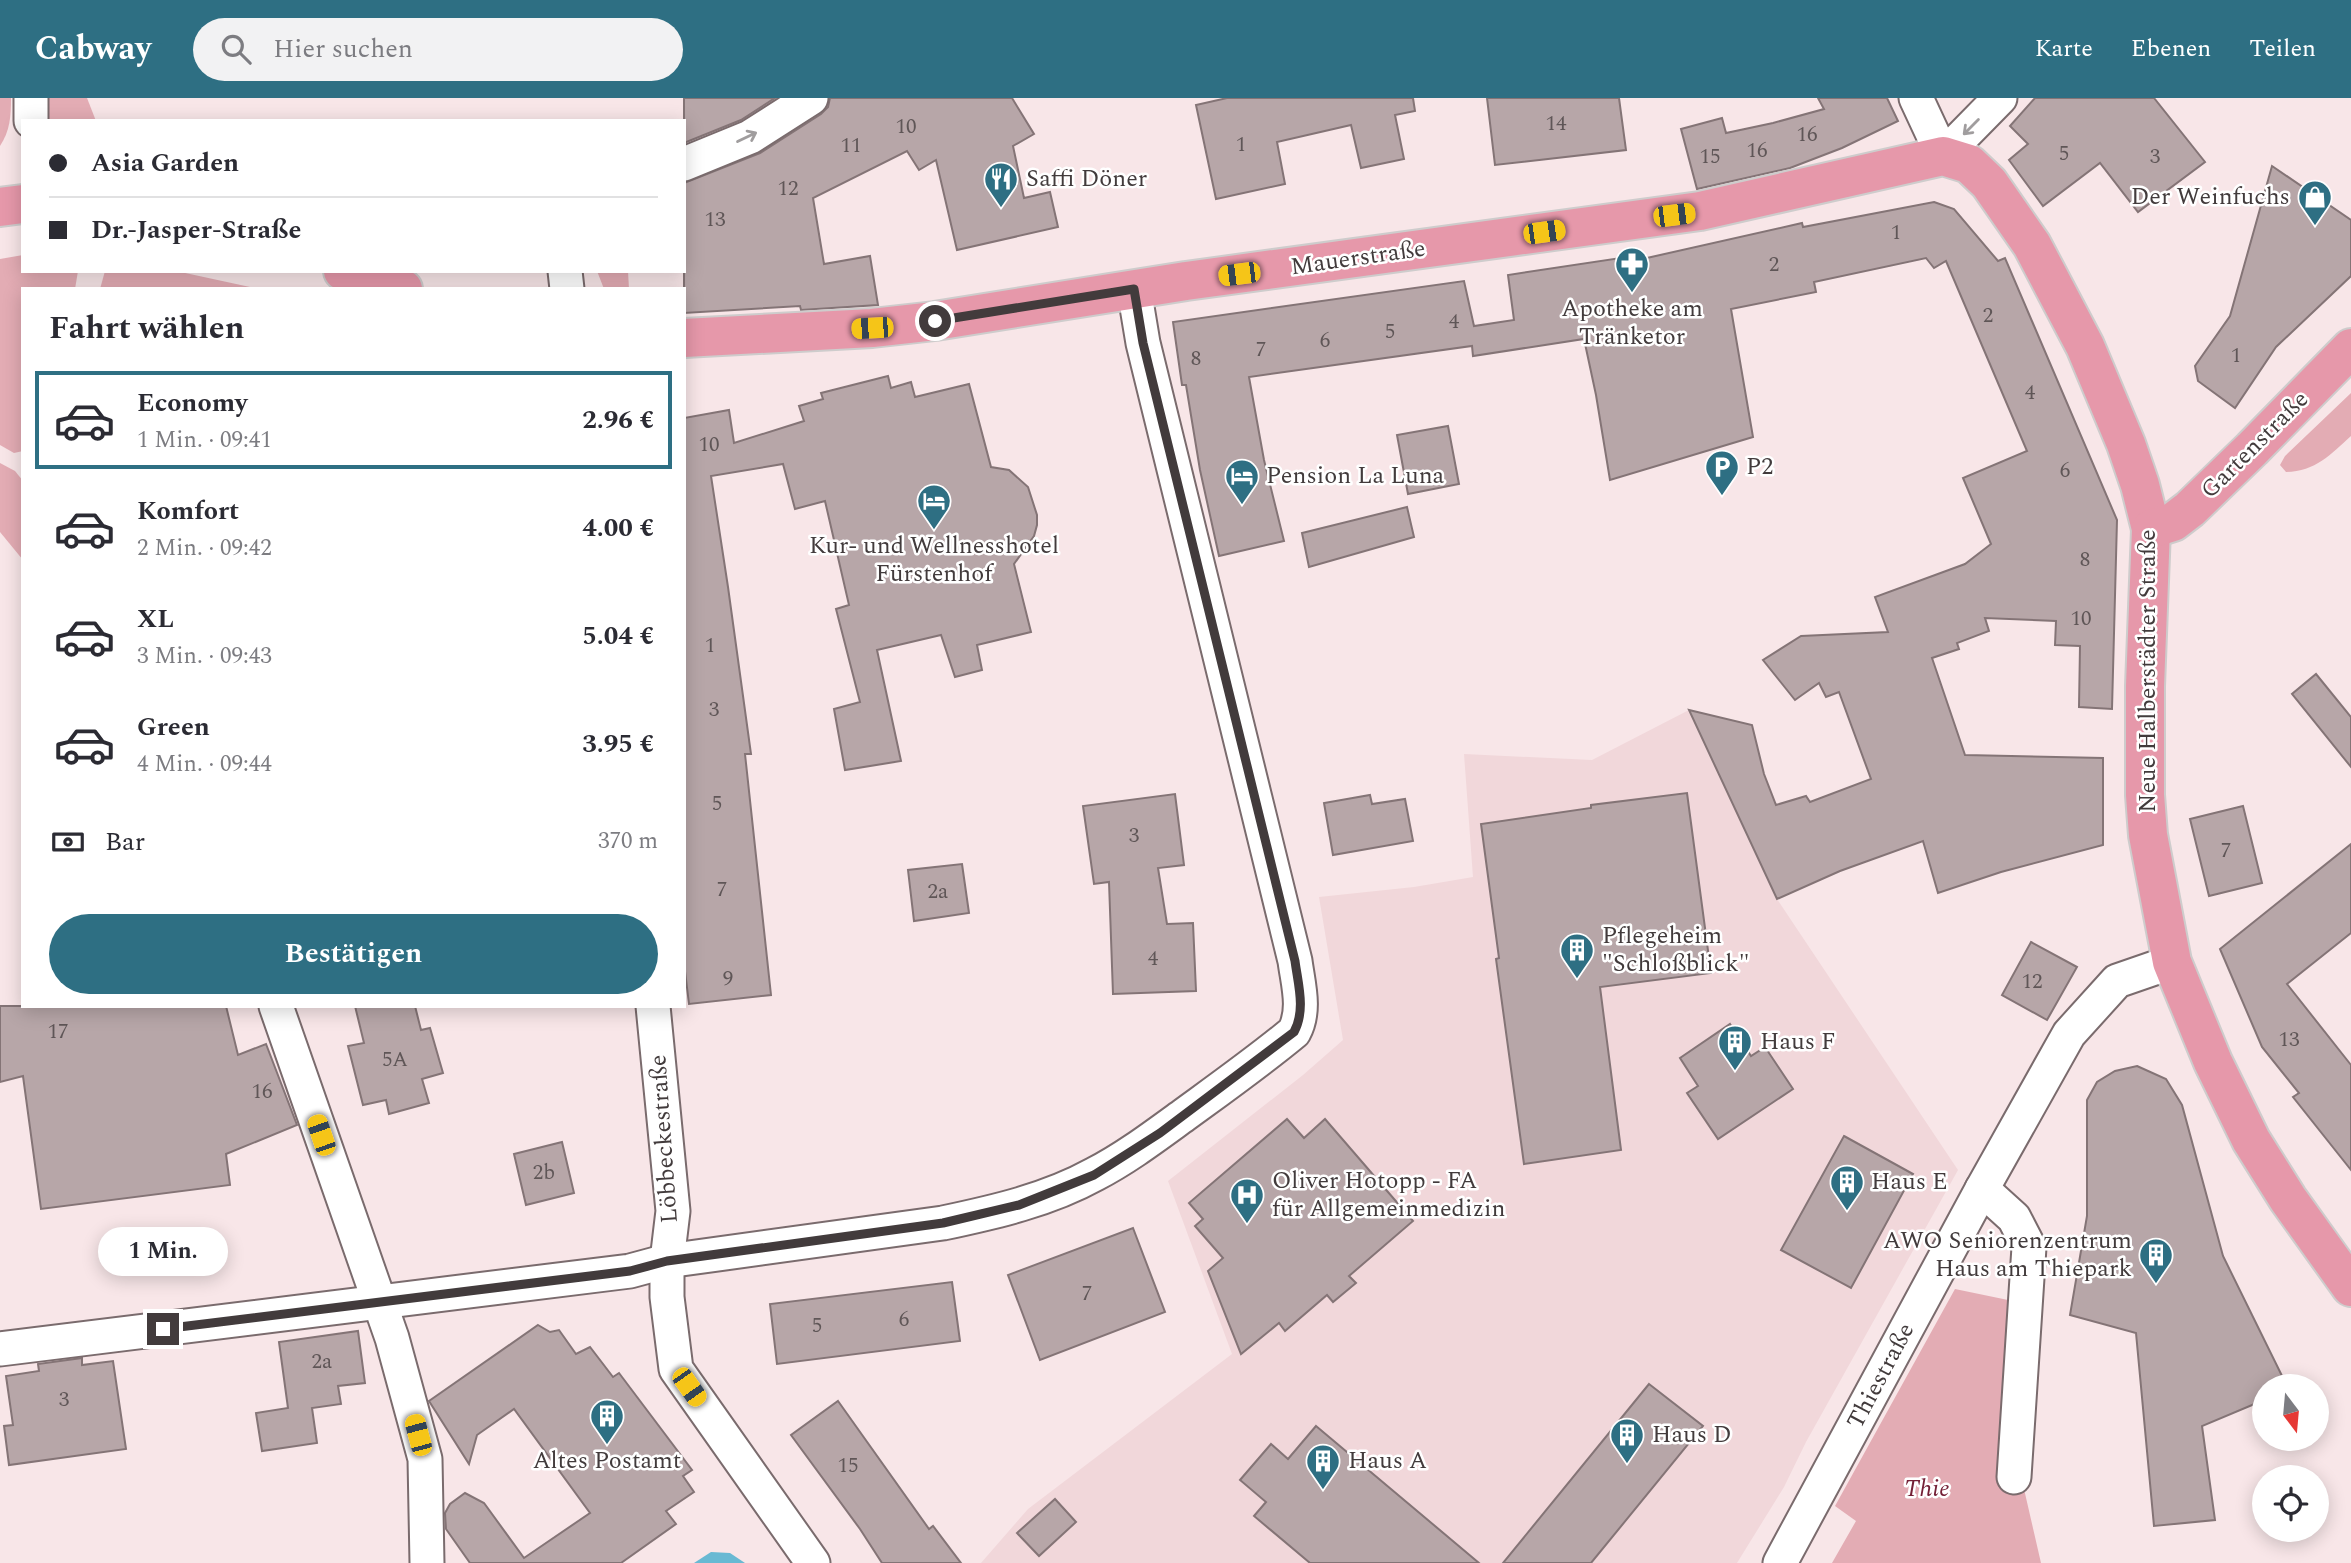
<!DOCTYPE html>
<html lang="de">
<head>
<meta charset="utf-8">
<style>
  :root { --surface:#fff; --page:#f2f2f3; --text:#2b2b33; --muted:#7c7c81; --line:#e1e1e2; --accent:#2e6f83 }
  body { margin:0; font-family:Spectral,serif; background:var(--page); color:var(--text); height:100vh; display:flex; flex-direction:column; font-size:26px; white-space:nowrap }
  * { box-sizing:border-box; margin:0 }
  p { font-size:23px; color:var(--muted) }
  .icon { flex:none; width:38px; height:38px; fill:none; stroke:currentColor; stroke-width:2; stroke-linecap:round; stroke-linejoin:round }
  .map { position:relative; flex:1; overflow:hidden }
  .details { position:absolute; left:21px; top:189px; width:665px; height:721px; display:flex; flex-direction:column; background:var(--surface); border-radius:0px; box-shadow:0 4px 18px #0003 }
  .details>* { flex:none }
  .hud { position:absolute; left:21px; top:21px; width:665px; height:154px; border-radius:0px; box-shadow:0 4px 18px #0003; display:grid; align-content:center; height:154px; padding:0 28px; background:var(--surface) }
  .needle { width:46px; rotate:164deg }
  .controls { position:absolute; left:2252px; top:1276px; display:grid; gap:14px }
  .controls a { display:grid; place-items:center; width:77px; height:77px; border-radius:50%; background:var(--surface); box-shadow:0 4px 18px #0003; font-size:35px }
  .end { position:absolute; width:32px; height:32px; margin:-16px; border:9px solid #423b3c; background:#fff; box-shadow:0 0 0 4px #fff }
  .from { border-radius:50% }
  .bubble { position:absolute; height:49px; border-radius:24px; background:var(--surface); box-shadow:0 4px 18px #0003; font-size:23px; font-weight:700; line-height:49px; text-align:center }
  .car { position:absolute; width:21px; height:42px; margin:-21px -10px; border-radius:9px; box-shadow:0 0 5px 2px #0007; background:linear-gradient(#f5c518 24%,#345 0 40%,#f5c518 0 76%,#345 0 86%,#f5c518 0) }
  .hud b { display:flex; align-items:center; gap:24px; height:66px; font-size:26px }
  .hud b+b { border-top:2px solid var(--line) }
  .hud i { width:18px; height:18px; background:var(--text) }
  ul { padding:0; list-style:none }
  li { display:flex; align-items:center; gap:21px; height:98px; margin:0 14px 10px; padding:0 14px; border:4px solid transparent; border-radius:0px }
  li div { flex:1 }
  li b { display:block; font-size:26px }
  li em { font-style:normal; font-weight:700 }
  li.on { border-color:var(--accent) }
  li>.icon { width:63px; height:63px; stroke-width:1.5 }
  h2 { padding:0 28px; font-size:32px; line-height:84px }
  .pay { display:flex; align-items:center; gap:18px; height:77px; padding:0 28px; font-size:26px }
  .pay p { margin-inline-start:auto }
  .button { display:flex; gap:14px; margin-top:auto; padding:14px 28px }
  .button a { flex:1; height:80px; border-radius:42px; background:var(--accent); color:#fff; font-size:28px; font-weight:700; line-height:80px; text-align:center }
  header { display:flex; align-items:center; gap:42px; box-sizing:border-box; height:98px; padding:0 35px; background:var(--accent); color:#fff }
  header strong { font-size:33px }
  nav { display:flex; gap:38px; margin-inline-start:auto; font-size:24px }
  .search { width:490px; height:63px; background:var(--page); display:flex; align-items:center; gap:18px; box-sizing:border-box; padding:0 24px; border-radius:38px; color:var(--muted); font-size:26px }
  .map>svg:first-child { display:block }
  .built { fill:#f1d7da }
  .green { fill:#e3acb4 }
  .water { fill:#69b9d3 }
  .building { fill:#b7a6a8; stroke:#847476; stroke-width:2 }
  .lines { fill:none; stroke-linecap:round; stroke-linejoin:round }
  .street-casing { stroke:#7a6b6d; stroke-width:37 }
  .primary-casing { stroke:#cecccc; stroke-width:42 }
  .street { stroke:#fff; stroke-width:33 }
  .primary { stroke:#e698aa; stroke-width:38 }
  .oneway { stroke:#a09d9e }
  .route { stroke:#423b3c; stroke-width:9 }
  .labels { text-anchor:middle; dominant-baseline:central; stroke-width:5; stroke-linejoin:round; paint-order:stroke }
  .number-label { font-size:21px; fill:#5f5657 }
  .poi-label { font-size:24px; fill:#423b3c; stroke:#fff; text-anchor:start }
  .street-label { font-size:24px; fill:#423b3c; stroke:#fff }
  .park-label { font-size:24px; font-style:italic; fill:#742036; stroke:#fff }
</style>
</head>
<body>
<header>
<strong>Cabway</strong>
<div class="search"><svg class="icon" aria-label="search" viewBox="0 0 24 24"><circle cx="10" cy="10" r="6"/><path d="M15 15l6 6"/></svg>Hier suchen</div>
<nav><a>Karte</a><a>Ebenen</a><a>Teilen</a></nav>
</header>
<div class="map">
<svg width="2351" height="1465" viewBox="0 0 2351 1465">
  <rect width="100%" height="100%" fill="#f8e6e8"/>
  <!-- built -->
  <path class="built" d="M1689 612 1777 801 1958 1072 1806 1344 1784 1389 1737 1465H981L1028 1411 1232 1256 1168 1083 1303 977 1343 942 1319 799 1414 789 1473 779 1464 656 1592 662Z"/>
  <!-- green -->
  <g class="green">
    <path d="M0 0H11C11 18 10 33 0 48Z"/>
    <path d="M49 0H87L96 23H48Z"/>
    <path d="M23 157V173H78L75 191H23V353L14 355 0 347V161Z"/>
    <path d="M105 173H176L250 189V191H100Z"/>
    <path d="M597 173H628L629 191H604Z"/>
    <path d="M2351 295V338C2330 357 2316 373 2286 374L2280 367 2285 358Z"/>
    <path d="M0 365 15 373 23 383V462L0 434Z"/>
    <path d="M1955 1191 2008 1202 1998 1376 2024 1391 2041 1465H1832L1856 1423 1835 1408Z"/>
  </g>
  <!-- water -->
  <path class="water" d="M711 1454 730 1455 745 1465H694Z"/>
  <!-- building -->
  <g class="building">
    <path d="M684 0H775L741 22 684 45Z"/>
    <path d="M830 0H1012L1034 36 1013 48 1024 100 1050 94 1058 129 957 152 936 62 919 72 907 53 813 100 824 166 870 158 878 207 801 212 800 208 684 215V85L760 55 821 16 828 9Z"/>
    <path d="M1227 0H1413L1415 13 1395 17 1404 61 1361 70 1351 27 1277 44 1285 86 1216 101 1196 7Z"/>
    <path d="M1487 0H1619L1626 52 1495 67Z"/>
    <path d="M1818 0H1887L1898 23 1842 50 1790 70 1697 91 1681 31 1722 20 1726 35 1773 25 1824 11Z"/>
    <path d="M2035 0H2154L2205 64 2138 114 2100 65 2043 108 2009 62 2028 46 2010 28Z"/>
    <path d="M2272 68 2351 122V178L2276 249 2235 310 2198 283 2195 268 2230 218Z"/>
    <path d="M1934 104 1954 111 1998 163 2005 160 2117 422 2112 611 2079 609 2080 548 2055 547 2056 523 1985 520 1989 533 1957 545 1959 551 1932 560 1965 657 2103 660V747L2001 774 1938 795 1923 743 1840 773 1777 801 1689 612 1752 627 1764 676 1776 707 1806 698 1810 704 1871 681 1839 594 1826 599 1819 585 1795 602 1763 562 1801 538 1888 534 1875 499 1965 466 1991 446 1963 380 2027 353 1946 163 1934 170 1926 160 1814 184 1816 194 1731 211 1753 339 1610 382 1596 297 1584 241 1473 258 1472 248 1249 279 1264 362 1284 443 1219 458 1200 372 1186 287H1182L1173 224 1464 183 1474 228 1514 222 1508 177 1627 159 1629 164 1802 125 1803 129Z"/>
    <path d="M888 278 891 290 911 284 915 299 969 286 991 369 1009 372 1028 389 1037 417V427L1034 438 1014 466 1031 534 977 547 982 572 955 579 941 537 877 552 901 663 845 672 834 611 860 604 836 511 849 507 825 403 795 411 783 366 711 378 728 489 751 656H745L771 897 689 906 684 865V320L729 312 734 345 804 323 799 308 823 301 821 295Z"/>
    <path d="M1448 328 1459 386 1408 396 1397 337Z"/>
    <path d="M1407 409 1414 439 1309 469 1302 435Z"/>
    <path d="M2316 576 2351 619V669L2292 596Z"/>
    <path d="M1687 695 1711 875 1600 889 1621 1052 1524 1066 1496 861 1499 860 1481 726 1591 710V707Z"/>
    <path d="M1175 696 1184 767 1158 770 1167 826 1193 825 1196 893 1113 896 1109 784 1094 786 1083 708Z"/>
    <path d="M1370 697 1372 706 1405 701 1413 743 1333 757 1324 705Z"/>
    <path d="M2243 708 2262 785 2209 798 2190 721Z"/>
    <path d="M2351 746V835L2287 886 2351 967V1072L2293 999 2299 995 2262 949 2220 851Z"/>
    <path d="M962 766 969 815 914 823 908 772Z"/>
    <path d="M2031 844 2077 869 2047 922 2002 897Z"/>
    <path d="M0 908H226L238 957 266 946 297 1027 226 1056 230 1087 41 1111 23 978 0 984Z"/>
    <path d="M355 908H415L421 932 430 930 443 975 422 981 429 1005 389 1016 386 1002 363 1007 348 948 364 945Z"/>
    <path d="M1730 926 1751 958 1765 949 1793 991 1718 1041 1687 995 1698 988 1680 960Z"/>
    <path d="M2137 968 2166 981 2182 1007 2223 1158 2287 1288H2264V1302L2202 1328 2215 1422 2154 1428 2136 1235 2070 1217 2087 1118V1002L2097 984 2115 973Z"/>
    <path d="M1287 1021 1304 1040 1325 1021 1413 1123 1349 1178 1356 1185 1333 1204 1327 1197 1285 1233 1279 1225 1241 1256 1208 1173 1223 1160 1195 1128 1203 1121 1189 1105Z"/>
    <path d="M1844 1038 1913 1076 1851 1190 1781 1152Z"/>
    <path d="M562 1044 574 1095 526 1107 514 1056Z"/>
    <path d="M1133 1130 1165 1214 1040 1262 1008 1177Z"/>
    <path d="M952 1184 960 1243 777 1266 770 1206Z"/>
    <path d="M538 1227 550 1234 559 1232 576 1256 590 1249 613 1279 619 1275 692 1372 683 1378 694 1394 666 1413 676 1426 621 1465H470L446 1431 445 1415 450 1406 465 1395 484 1405 524 1460 590 1415 514 1311 477 1337 469 1366 429 1303Z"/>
    <path d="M358 1233 365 1285 338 1288 341 1306 312 1310 317 1345 262 1353 256 1315 288 1310 279 1244Z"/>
    <path d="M82 1260V1267L113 1263 126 1351 9 1367 4 1328 13 1327 6 1278 39 1273 38 1266Z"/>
    <path d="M1649 1286 1703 1328 1591 1465H1503Z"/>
    <path d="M838 1303 929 1431 933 1428 961 1465H882L860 1431 791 1337Z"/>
    <path d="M1316 1328 1479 1465H1310L1254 1418 1266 1404 1240 1382 1271 1346 1288 1361Z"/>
    <path d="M1055 1401 1076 1424 1039 1458 1017 1435Z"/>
  </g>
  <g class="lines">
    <!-- street casing -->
    <g class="street-casing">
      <g id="street">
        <path d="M1916 0 1943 58 2000 0"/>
        <path d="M31 23V0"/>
        <path d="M684 66 750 39 811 0"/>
        <path d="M565 173 567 191"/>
        <path d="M276 908 392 1240 425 1361 427 1465"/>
        <path d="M653 908 673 1113 667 1163V1199L676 1271 813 1465"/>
        <path d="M1982 1091 2014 1120 2029 1149 2014 1379"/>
        <path d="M0 1251 630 1173 667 1163 943 1125C995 1114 1048 1102 1095 1076 1126 1060 1155 1038 1184 1017 1221 990 1259 963 1294 934 1306 912 1298 886 1295 863L1143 245 1134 191"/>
        <path d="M1780 1465 1982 1091 2069 936 2117 883 2172 864"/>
      </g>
    </g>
    <!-- primary casing -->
    <g class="primary-casing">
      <g id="primary">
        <path d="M0 109 23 106"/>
        <path d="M343 173 403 191"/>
        <path d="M684 240 872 230 935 223 1186 183 1700 113 1943 58 1969 66 1989 85 2032 147 2085 248 2126 346 2140 387 2151 431 2145 588V697L2148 737 2172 864 2213 964 2251 1042 2288 1101 2351 1189"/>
        <path d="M2151 431 2173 424 2190 411 2252 351 2351 250"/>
      </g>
    </g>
    <!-- street -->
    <use href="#street" class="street"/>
    <!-- primary -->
    <use href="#primary" class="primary"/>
  </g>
  <!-- one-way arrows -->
  <defs><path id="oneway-shaft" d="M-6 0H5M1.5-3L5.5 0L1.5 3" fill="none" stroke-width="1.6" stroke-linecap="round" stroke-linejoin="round" transform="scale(1.75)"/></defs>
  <g class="oneway">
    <use href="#oneway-shaft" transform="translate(1971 29) rotate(135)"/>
    <use href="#oneway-shaft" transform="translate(747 39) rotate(-26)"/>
  </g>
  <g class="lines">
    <!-- route -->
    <path class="route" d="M163 1231 630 1173 667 1163 943 1125 1019 1107 1094 1077 1160 1035 1294 934C1306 912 1298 886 1295 863L1143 245 1134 191 935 223"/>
  </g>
  <!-- icons -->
  <defs>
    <g id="restaurant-pin" transform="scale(1.75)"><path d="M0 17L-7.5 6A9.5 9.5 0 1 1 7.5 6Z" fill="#2e6f83" stroke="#fff"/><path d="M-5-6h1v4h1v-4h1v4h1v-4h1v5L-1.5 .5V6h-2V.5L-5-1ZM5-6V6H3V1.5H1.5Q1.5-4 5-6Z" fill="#fff"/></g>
    <g id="shop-pin" transform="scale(1.75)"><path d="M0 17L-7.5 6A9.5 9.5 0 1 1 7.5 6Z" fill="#2e6f83" stroke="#fff"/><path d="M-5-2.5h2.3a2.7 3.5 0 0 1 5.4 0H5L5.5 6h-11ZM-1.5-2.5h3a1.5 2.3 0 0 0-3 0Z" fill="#fff"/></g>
    <g id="pharmacy-pin" transform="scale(1.75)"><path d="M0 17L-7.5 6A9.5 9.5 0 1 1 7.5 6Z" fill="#2e6f83" stroke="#fff"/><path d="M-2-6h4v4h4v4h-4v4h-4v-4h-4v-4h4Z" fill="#fff"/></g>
    <g id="parking-pin" transform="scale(1.75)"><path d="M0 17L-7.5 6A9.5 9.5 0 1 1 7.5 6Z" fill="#2e6f83" stroke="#fff"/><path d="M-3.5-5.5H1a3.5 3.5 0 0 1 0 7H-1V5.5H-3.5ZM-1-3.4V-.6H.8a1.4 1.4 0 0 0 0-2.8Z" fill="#fff"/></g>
    <g id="hotel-pin" transform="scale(1.75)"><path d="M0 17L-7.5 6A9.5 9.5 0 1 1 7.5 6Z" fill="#2e6f83" stroke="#fff"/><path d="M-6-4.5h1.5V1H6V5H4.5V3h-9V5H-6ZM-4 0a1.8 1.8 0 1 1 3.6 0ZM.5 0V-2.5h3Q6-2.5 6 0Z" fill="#fff"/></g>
    <g id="building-pin" transform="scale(1.75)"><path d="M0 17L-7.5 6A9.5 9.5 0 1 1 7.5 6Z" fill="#2e6f83" stroke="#fff"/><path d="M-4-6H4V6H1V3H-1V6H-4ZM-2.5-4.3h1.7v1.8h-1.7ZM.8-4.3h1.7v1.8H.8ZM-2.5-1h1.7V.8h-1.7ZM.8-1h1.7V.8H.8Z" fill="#fff"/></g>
    <g id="hospital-pin" transform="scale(1.75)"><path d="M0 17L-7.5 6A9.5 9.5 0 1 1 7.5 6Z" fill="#2e6f83" stroke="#fff"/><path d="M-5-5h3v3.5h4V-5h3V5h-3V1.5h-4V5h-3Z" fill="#fff"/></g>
  </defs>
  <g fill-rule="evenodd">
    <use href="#restaurant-pin" x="1001" y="81"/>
    <use href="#shop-pin" x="2315" y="99"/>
    <use href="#pharmacy-pin" x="1632" y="166"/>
    <use href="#parking-pin" x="1722" y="369"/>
    <use href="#hotel-pin" x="1242" y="378"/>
    <use href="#hotel-pin" x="934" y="403"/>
    <use href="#building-pin" x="1577" y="852"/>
    <use href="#building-pin" x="1735" y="944"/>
    <use href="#building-pin" x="1847" y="1084"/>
    <use href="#hospital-pin" x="1247" y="1097"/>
    <use href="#building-pin" x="2156" y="1157"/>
    <use href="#building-pin" x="607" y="1318"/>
    <use href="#building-pin" x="1627" y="1337"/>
    <use href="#building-pin" x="1323" y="1363"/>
  </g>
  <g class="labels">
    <!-- number labels -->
    <g class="number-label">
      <text x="1556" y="26">14</text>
      <text x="906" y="29">10</text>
      <text x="1807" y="37">16</text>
      <text x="1241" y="47">1</text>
      <text x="851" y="48">11</text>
      <text x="1757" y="53">16</text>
      <text x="2064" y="56">5</text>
      <text x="1710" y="59">15</text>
      <text x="2155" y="59">3</text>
      <text x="788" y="91">12</text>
      <text x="715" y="122">13</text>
      <text x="1896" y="135">1</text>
      <text x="1774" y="167">2</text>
      <text x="1988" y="218">2</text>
      <text x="1454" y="224">4</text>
      <text x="1390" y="234">5</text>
      <text x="1325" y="243">6</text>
      <text x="1261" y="252">7</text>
      <text x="2236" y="258">1</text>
      <text x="1196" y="261">8</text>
      <text x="2030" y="295">4</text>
      <text x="709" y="347">10</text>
      <text x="2065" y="373">6</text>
      <text x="2085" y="462">8</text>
      <text x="2081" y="521">10</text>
      <text x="710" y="548">1</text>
      <text x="714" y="612">3</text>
      <text x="717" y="706">5</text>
      <text x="1134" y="738">3</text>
      <text x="2226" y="753">7</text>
      <text x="722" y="792">7</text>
      <text x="938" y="794">2a</text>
      <text x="1153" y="861">4</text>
      <text x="728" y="881">9</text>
      <text x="2032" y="884">12</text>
      <text x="58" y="934">17</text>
      <text x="2289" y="942">13</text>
      <text x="395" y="962">5A</text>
      <text x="262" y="994">16</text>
      <text x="544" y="1075">2b</text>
      <text x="1087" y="1196">7</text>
      <text x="904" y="1222">6</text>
      <text x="817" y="1228">5</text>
      <text x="322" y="1264">2a</text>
      <text x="64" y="1302">3</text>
      <text x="848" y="1368">15</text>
    </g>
    <!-- poi labels -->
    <g class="poi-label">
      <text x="1026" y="81">Saffi Döner</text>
      <text x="2290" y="99" text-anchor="end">Der Weinfuchs</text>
      <text x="1632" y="211" text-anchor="middle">Apotheke am<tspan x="1632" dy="28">Tränketor</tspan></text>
      <text x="1746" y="369">P2</text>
      <text x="1266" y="378">Pension La Luna</text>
      <text x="934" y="448" text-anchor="middle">Kur- und Wellnesshotel<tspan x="934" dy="28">Fürstenhof</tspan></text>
      <text x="1602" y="838">Pflegeheim<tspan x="1602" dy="28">"Schloßblick"</tspan></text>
      <text x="1760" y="944">Haus F</text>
      <text x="1272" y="1083">Oliver Hotopp - FA<tspan x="1272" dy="28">für Allgemeinmedizin</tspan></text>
      <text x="1871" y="1084">Haus E</text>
      <text x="2132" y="1143" text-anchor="end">AWO Seniorenzentrum<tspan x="2132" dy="28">Haus am Thiepark</tspan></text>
      <text x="1652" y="1337">Haus D</text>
      <text x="607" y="1363" text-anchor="middle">Altes Postamt</text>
      <text x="1348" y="1363">Haus A</text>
    </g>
    <!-- street labels -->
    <g class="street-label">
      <text transform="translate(1358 160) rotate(-8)">Mauerstraße</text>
      <text transform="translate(2255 347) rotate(-45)">Gartenstraße</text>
      <text transform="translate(2148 573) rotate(-90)">Neue Halberstädter Straße</text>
      <text transform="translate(664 1041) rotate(-94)">Löbbeckestraße</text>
      <text transform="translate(1881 1278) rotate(-62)">Thiestraße</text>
    </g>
    <!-- park labels -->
    <g class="park-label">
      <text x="1927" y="1391">Thie</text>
    </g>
  </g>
</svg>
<div class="controls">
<a><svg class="needle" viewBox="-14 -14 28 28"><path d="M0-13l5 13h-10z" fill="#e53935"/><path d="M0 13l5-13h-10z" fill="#7c7c81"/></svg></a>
<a><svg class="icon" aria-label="locate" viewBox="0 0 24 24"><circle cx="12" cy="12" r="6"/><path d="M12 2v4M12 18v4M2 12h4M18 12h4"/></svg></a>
</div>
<i class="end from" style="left:935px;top:223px"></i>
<i class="end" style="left:163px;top:1231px"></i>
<div class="bubble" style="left:98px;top:1129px;width:130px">1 Min.</div>
<i class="car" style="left:1674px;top:117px;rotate:83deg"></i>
<i class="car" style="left:1544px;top:134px;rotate:82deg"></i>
<i class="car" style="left:1239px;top:176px;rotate:263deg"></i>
<i class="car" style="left:872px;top:230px;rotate:267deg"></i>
<i class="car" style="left:321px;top:1037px;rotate:341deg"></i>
<i class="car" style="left:689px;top:1289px;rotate:145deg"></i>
<i class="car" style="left:418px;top:1337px;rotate:345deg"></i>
<div class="hud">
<b><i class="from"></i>Asia Garden</b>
<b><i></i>Dr.-Jasper-Straße</b>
</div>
<section class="details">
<h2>Fahrt wählen</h2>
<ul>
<li class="on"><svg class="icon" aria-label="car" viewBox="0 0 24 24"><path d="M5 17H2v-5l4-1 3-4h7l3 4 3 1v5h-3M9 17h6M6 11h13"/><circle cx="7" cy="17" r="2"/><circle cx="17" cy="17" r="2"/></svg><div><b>Economy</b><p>1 Min. · 09:41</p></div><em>2.96 €</em></li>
<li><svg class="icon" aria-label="car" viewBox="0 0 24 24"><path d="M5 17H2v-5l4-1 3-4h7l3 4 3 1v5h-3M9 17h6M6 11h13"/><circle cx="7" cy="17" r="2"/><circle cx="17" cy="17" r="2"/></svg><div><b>Komfort</b><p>2 Min. · 09:42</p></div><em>4.00 €</em></li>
<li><svg class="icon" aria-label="car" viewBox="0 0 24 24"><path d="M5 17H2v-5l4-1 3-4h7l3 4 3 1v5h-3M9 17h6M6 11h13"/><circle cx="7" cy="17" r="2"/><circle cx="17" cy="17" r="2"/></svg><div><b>XL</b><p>3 Min. · 09:43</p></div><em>5.04 €</em></li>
<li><svg class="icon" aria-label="car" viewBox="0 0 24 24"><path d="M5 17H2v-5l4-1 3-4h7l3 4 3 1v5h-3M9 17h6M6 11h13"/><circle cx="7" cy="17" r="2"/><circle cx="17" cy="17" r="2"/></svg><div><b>Green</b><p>4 Min. · 09:44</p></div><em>3.95 €</em></li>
</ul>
<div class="pay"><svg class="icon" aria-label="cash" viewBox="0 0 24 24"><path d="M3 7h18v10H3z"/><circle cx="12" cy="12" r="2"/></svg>Bar<p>370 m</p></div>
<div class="button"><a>Bestätigen</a></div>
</section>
</div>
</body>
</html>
